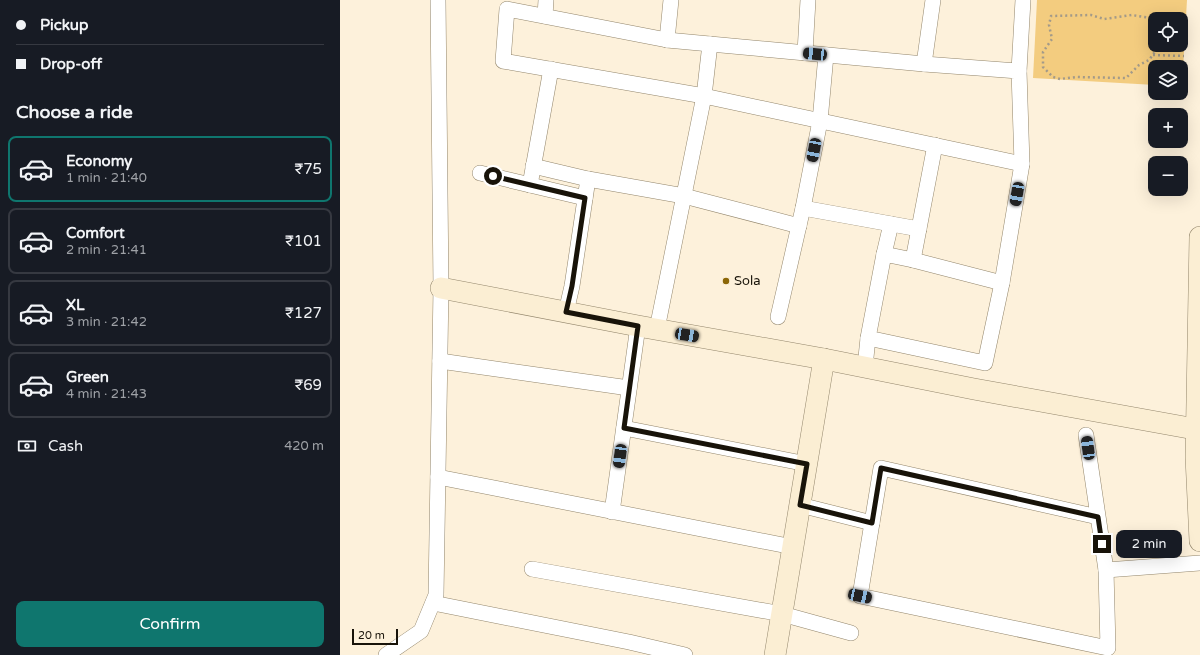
<!DOCTYPE html>
<html lang="en">
<head>
<meta charset="utf-8">
<style>
  :root { --surface:#171b24; --page:#242831; --text:#f1f3f6; --muted:#9ea1a6; --line:#363941; --accent:#0f766e }
  body { margin:0; font-family:"Varela Round",sans-serif; background:var(--page); color:var(--text); height:100vh; display:flex; flex-direction:column; font-size:15px; white-space:nowrap }
  * { box-sizing:border-box; margin:0 }
  p { font-size:13px; color:var(--muted) }
  .icon { flex:none; width:22px; height:22px; fill:none; stroke:currentColor; stroke-width:2; stroke-linecap:round; stroke-linejoin:round }
  .map { position:relative; flex:1; overflow:hidden }
  .side { display:flex; flex-direction:column; background:var(--surface); width:340px }
  .side>* { flex:none }
  .hud { display:grid; align-content:center; height:88px; padding:0 16px; background:var(--surface) }
  .fabs { position:absolute; left:808px; top:12px; display:grid; gap:8px }
  .fabs a { display:grid; place-items:center; width:40px; height:40px; border-radius:8px; background:var(--surface); box-shadow:0 4px 16px #0002; font-size:20px }
  .scale { position:absolute; left:12px; bottom:10px; width:46px; box-sizing:border-box; padding-left:4px; border:2px solid #181309; border-top:0; font-size:11px; line-height:14px; white-space:nowrap; color:#181309; -webkit-text-stroke:3px #fdf1db; paint-order:stroke }
  .end { position:absolute; width:18px; height:18px; margin:-9px; border:5px solid #181309; background:#fff; box-shadow:0 0 0 2px #fff }
  .from { border-radius:50% }
  .bubble { position:absolute; height:28px; border-radius:8px; background:var(--surface); box-shadow:0 4px 16px #0002; font-size:13px; font-weight:600; line-height:28px; text-align:center }
  .car { position:absolute; width:12px; height:24px; margin:-12px -6px; border-radius:5px; box-shadow:0 0 3px 1px #0007; background:linear-gradient(#222 24%,#8ab4d8 0 40%,#222 0 76%,#8ab4d8 0 86%,#222 0) }
  .hud b { display:flex; align-items:center; gap:14px; height:38px; font-size:15px }
  .hud b+b { border-top:1px solid var(--line) }
  .hud i { width:10px; height:10px; background:var(--text) }
  ul { padding:0; list-style:none }
  li { display:flex; align-items:center; gap:12px; height:66px; margin:0 8px 6px; padding:0 8px; border:2px solid var(--line); border-radius:8px }
  li div { flex:1 }
  li b { display:block; font-size:15px }
  li em { font-style:normal; font-weight:600 }
  li.selected { border-color:var(--accent) }
  li>.icon { width:36px; height:36px; stroke-width:1.5 }
  h2 { padding:0 16px; font-size:18px; line-height:48px }
  .pay { display:flex; align-items:center; gap:10px; height:44px; padding:0 16px; font-size:15px }
  .pay p { margin-inline-start:auto }
  .button { display:flex; gap:8px; margin-top:auto; padding:8px 16px }
  .button a { flex:1; height:46px; border-radius:8px; background:var(--accent); color:#fff; font-size:16px; font-weight:600; line-height:46px; text-align:center }
  main { display:flex; flex:1; min-height:0 }
  .map>svg:first-child { display:block }
  .green { fill:#f3cc7f; fill-rule:evenodd }
  .lines { fill:none; stroke-linecap:round; stroke-linejoin:round }
  .street-casing { stroke:#93866c; stroke-width:16 }
  .secondary-casing { stroke:#93866c; stroke-width:22 }
  .path { stroke:#a39a89; stroke-width:2.5; stroke-dasharray:2 3; stroke-linecap:butt }
  .street { stroke:#fff; stroke-width:15 }
  .secondary { stroke:#fbeed3; stroke-width:21 }
  .route { stroke:#181309; stroke-width:5 }
  .poi-dot { fill:#8b6606; stroke:#fdf1db; stroke-width:1.5 }
  .labels { text-anchor:middle; dominant-baseline:central; stroke-width:4; stroke-linejoin:round; paint-order:stroke }
  .poi-label { font-size:13px; fill:#181309; stroke:#fdf1db; text-anchor:start }
</style>
</head>
<body>
<main>
<section class="side">
<div class="hud">
<b><i class="from"></i>Pickup</b>
<b><i></i>Drop-off</b>
</div>
<h2>Choose a ride</h2>
<ul>
<li class="selected"><svg class="icon" aria-label="car" viewBox="0 0 24 24"><path d="M5 17H2v-5l4-1 3-4h7l3 4 3 1v5h-3M9 17h6M6 11h13"/><circle cx="7" cy="17" r="2"/><circle cx="17" cy="17" r="2"/></svg><div><b>Economy</b><p>1 min · 21:40</p></div><em>₹75</em></li>
<li><svg class="icon" aria-label="car" viewBox="0 0 24 24"><path d="M5 17H2v-5l4-1 3-4h7l3 4 3 1v5h-3M9 17h6M6 11h13"/><circle cx="7" cy="17" r="2"/><circle cx="17" cy="17" r="2"/></svg><div><b>Comfort</b><p>2 min · 21:41</p></div><em>₹101</em></li>
<li><svg class="icon" aria-label="car" viewBox="0 0 24 24"><path d="M5 17H2v-5l4-1 3-4h7l3 4 3 1v5h-3M9 17h6M6 11h13"/><circle cx="7" cy="17" r="2"/><circle cx="17" cy="17" r="2"/></svg><div><b>XL</b><p>3 min · 21:42</p></div><em>₹127</em></li>
<li><svg class="icon" aria-label="car" viewBox="0 0 24 24"><path d="M5 17H2v-5l4-1 3-4h7l3 4 3 1v5h-3M9 17h6M6 11h13"/><circle cx="7" cy="17" r="2"/><circle cx="17" cy="17" r="2"/></svg><div><b>Green</b><p>4 min · 21:43</p></div><em>₹69</em></li>
</ul>
<div class="pay"><svg class="icon" aria-label="cash" viewBox="0 0 24 24"><path d="M3 7h18v10H3z"/><circle cx="12" cy="12" r="2"/></svg>Cash<p>420 m</p></div>
<div class="button"><a>Confirm</a></div>
</section>
<div class="map">
<svg width="860" height="655" viewBox="0 0 860 655">
  <rect width="100%" height="100%" fill="#fdf1db"/>
  <!-- green -->
  <path class="green" d="M697 0H847L842 86H841V67H815V85L693 78ZM815 19H841V45H815Z"/>
  <g class="lines">
    <!-- street casing -->
    <g class="street-casing">
      <g id="street">
        <path d="M167 9 327 40 584 64 679 71 682 164 364 96 163 61Z"/>
        <path d="M205 16 206 0"/>
        <path d="M327 40 331 0"/>
        <path d="M465 53 468 0"/>
        <path d="M584 64 593 0"/>
        <path d="M679 71 683 0"/>
        <path d="M193 166 248 179 344 196 459 226"/>
        <path d="M140 173 245 198"/>
        <path d="M190 185 211 69"/>
        <path d="M463 208 579 229"/>
        <path d="M544 254 573 260 662 283 645 363 528 338Z"/>
        <path d="M544 254 551 224"/>
        <path d="M573 260 595 145"/>
        <path d="M662 283 682 164"/>
        <path d="M226 312 232 286 248 179"/>
        <path d="M438 317 463 208 480 121 486 55"/>
        <path d="M317 329 364 96 370 44"/>
        <path d="M100 361 289 388"/>
        <path d="M525 367 528 338"/>
        <path d="M284 428 467 464"/>
        <path d="M746 435 766 570 768 648 520 596 541 468 758 517"/>
        <path d="M98 477 453 547"/>
        <path d="M460 505 532 523"/>
        <path d="M272 512 298 326"/>
        <path d="M192 569 442 614 511 633"/>
        <path d="M766 570 860 563"/>
        <path d="M93 603 289 642 345 655"/>
        <path d="M46 655 81 631 96 595 101 288 98 0"/>
      </g>
    </g>
    <!-- secondary casing -->
    <g class="secondary-casing">
      <g id="secondary">
        <path d="M860 237 856 457 860 541"/>
        <path d="M101 288 298 326 484 359 634 389 860 430"/>
        <path d="M435 655 484 359"/>
      </g>
    </g>
    <!-- path -->
    <g class="path">
      <path d="M816 19 792 15 764 19 751 15 711 16 709 25 712 39 703 52V67L713 77 720 79 736 77 786 78 799 65 809 60 820 45"/>
      <path d="M813 55 844 56"/>
    </g>
    <!-- street -->
    <use href="#street" class="street"/>
    <!-- secondary -->
    <use href="#secondary" class="secondary"/>
  </g>
  <g class="lines">
    <!-- route -->
    <path class="route" d="M153 176 245 198 232 286 226 312 298 326 284 428 467 464 460 505 532 523 541 468 758 517 762 544"/>
  </g>
  <!-- markers -->
  <circle class="poi-dot" cx="386" cy="281" r="4"/>
  <g class="labels">
    <!-- poi labels -->
    <g class="poi-label">
      <text x="394" y="281">Sola</text>
    </g>
  </g>
</svg>
<div class="fabs">
<a><svg class="icon" aria-label="locate" viewBox="0 0 24 24"><circle cx="12" cy="12" r="6"/><path d="M12 2v4M12 18v4M2 12h4M18 12h4"/></svg></a>
<a><svg class="icon" aria-label="layers" viewBox="0 0 24 24"><path d="M12 4l9 5-9 5-9-5zM3 14l9 5 9-5"/></svg></a>
<a>+</a>
<a>−</a>
</div>
<div class="scale">20 m</div>
<i class="end from" style="left:153px;top:176px"></i>
<i class="end" style="left:762px;top:544px"></i>
<div class="bubble" style="left:776px;top:530px;width:66px">2 min</div>
<i class="car" style="left:475px;top:54px;rotate:275deg"></i>
<i class="car" style="left:474px;top:150px;rotate:191deg"></i>
<i class="car" style="left:677px;top:194px;rotate:190deg"></i>
<i class="car" style="left:347px;top:335px;rotate:100deg"></i>
<i class="car" style="left:748px;top:448px;rotate:352deg"></i>
<i class="car" style="left:280px;top:456px;rotate:188deg"></i>
<i class="car" style="left:520px;top:596px;rotate:102deg"></i>
</div>
</main>
</body>
</html>
